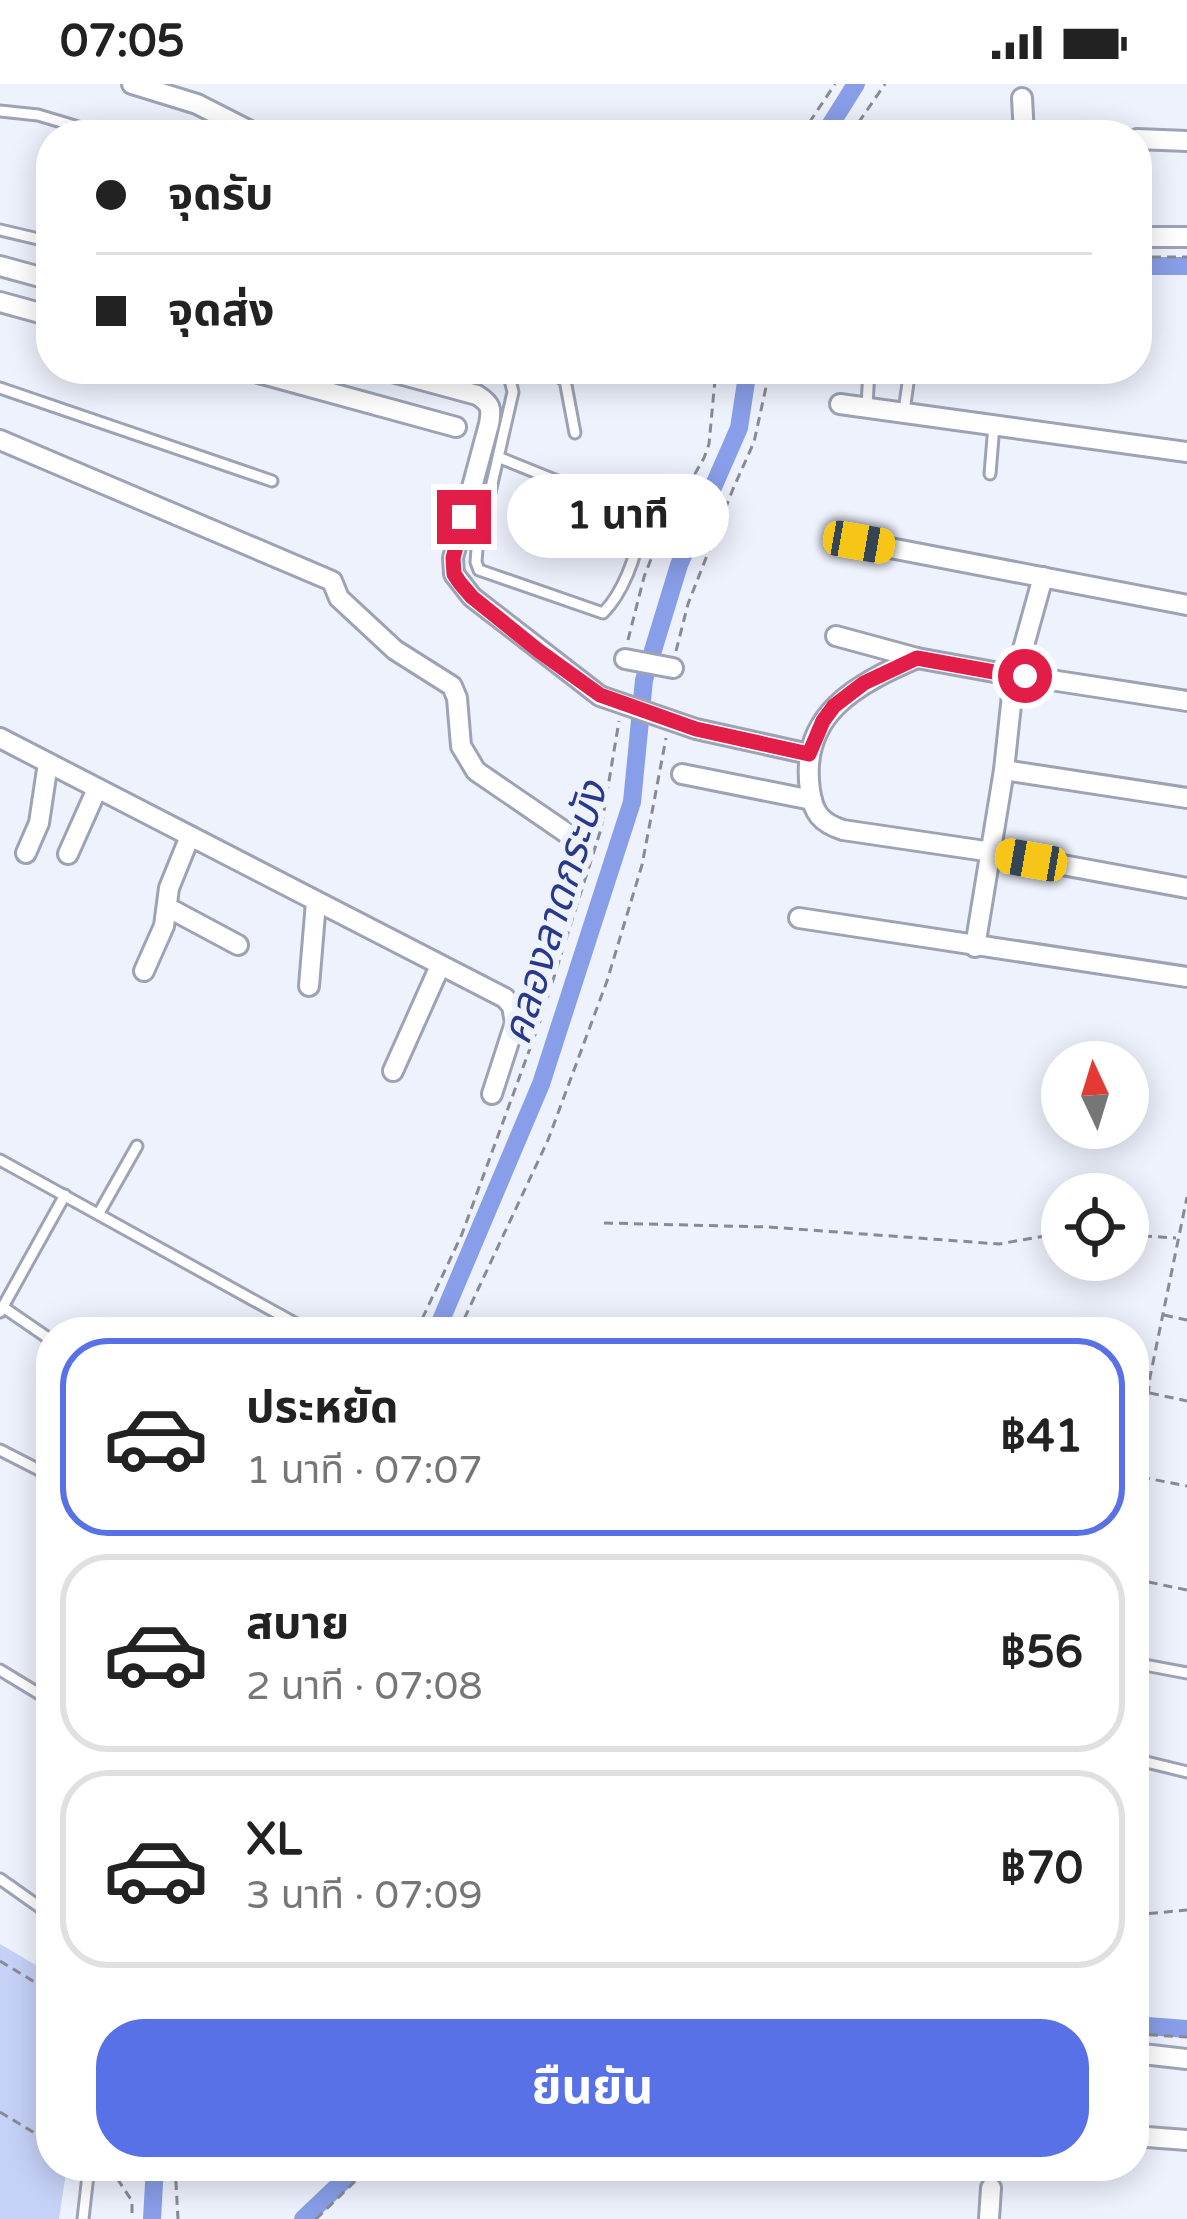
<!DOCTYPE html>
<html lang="th">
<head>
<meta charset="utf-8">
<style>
  :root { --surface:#fff; --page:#f2f2f2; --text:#222; --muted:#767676; --line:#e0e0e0; --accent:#5971e7 }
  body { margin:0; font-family:"Varela Round","Noto Sans Thai",sans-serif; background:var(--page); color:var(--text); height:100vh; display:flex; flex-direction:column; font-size:45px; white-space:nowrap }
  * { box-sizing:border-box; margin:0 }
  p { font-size:39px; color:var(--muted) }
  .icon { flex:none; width:66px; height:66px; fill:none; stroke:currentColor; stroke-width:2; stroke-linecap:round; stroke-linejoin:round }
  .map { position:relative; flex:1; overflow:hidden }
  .drawer { position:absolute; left:36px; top:1233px; width:1113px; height:864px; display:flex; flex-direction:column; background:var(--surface); border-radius:48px; box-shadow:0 6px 30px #0003 }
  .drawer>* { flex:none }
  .guide { position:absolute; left:36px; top:36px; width:1116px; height:264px; border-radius:48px; box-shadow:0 6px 30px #0003; display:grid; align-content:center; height:264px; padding:0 60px; background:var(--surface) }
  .needle { width:78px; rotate:356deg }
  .fabs { position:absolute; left:1041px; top:957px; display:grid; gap:24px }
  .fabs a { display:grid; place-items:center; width:108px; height:108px; border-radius:50%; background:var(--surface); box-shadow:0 6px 30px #0003; font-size:60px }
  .end { position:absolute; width:54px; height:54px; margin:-27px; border:15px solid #e11d48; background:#fff; box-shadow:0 0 0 6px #fff }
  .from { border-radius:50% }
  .bubble { position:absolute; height:84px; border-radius:42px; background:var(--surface); box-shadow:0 6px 30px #0003; font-size:39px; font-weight:700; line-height:84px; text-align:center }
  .car { position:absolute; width:36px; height:72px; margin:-36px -18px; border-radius:15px; box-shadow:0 0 9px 3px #0007; background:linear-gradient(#f5c518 24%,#345 0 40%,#f5c518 0 76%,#345 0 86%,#f5c518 0) }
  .guide b { display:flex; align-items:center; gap:42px; height:114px; font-size:45px }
  .guide b+b { border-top:3px solid var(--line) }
  .guide i { width:30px; height:30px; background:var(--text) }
  ul { padding:21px 0 0; list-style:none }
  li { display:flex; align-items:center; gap:36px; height:198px; margin:0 24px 18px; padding:0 36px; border:6px solid var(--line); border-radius:48px }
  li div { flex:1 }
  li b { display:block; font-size:45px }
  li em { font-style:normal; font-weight:700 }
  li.current { border-color:var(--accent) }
  li>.icon { width:108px; height:108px; stroke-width:1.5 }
  .button { display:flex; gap:24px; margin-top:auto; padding:24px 60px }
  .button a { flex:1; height:138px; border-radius:48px; background:var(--accent); color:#fff; font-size:48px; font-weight:700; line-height:138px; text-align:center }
  .status { display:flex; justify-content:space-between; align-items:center; height:84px; padding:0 60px; background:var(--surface); direction:ltr }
  .status svg { height:33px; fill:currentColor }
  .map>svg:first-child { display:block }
  .green { fill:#c5d1f7 }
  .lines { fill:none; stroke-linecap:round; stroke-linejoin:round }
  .canal { stroke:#899ee8; stroke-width:18 }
  .service-casing { stroke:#9da3b5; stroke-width:15 }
  .minor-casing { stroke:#9da3b5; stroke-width:24 }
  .path { stroke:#888b94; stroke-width:3; stroke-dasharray:9 6; stroke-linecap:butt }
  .service { stroke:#fff; stroke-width:9 }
  .minor { stroke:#fff; stroke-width:18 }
  .route { stroke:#e11d48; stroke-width:15 }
  .labels { text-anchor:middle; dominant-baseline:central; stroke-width:12; stroke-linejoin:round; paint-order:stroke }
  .water-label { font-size:42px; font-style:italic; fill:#2a388c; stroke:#eef2fd }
</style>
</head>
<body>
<div class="status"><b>07:05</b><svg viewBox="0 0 49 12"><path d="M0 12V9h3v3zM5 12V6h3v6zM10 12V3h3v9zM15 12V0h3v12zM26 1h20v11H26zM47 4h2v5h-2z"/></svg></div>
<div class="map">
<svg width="1187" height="2135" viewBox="0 0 1187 2135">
  <rect width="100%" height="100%" fill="#eef2fd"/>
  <!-- green -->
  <path class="green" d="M0 1860 51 1890V2082H67L59 2135H0Z"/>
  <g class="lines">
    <!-- canal -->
    <g class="canal">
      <path d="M824 51 856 0"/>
      <path d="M1137 182H1187"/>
      <path d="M436 1248 541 1000 632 718 644 596 679 481 739 344 748 285"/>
      <path d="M1134 1941 1187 1945"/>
      <path d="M152 2135 155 2082"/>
      <path d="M303 2135 359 2082"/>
    </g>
    <!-- service casing -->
    <g class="service-casing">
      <g id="service">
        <path d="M0 27 38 31 105 51"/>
        <path d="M0 146 51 158"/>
        <path d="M486 285 509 292 513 308 477 465 476 478 479 486 603 529C621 511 639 471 638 444 638 435 635 433 629 426L498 373"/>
        <path d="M541 285 565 296 575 349"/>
        <path d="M0 304 272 397"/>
        <path d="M867 322 869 285"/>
        <path d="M904 327 910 285"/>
        <path d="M990 390 994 341"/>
        <path d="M0 1076 311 1248"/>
        <path d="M99 1129 137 1062"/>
        <path d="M3 1223 51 1256"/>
        <path d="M0 1228 65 1111"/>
        <path d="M0 1366 51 1392"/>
        <path d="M1134 1579 1187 1589"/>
        <path d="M0 1586 51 1617"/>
        <path d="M1134 1675 1187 1688"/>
        <path d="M0 1795 51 1831"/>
        <path d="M83 2135 89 2082"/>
      </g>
    </g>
    <!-- minor casing -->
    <g class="minor-casing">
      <g id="minor">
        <path d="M132 0 197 20 258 51"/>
        <path d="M1022 14 1024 51"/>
        <path d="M1137 55 1187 57"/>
        <path d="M1137 153H1187"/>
        <path d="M0 182 51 196"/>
        <path d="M0 218 51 232"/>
        <path d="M244 285 456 343"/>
        <path d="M381 285 477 311C491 320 492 324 489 340L453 474 454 490 472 513 600 612 696 645 809 670"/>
        <path d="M840 320 1187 368"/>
        <path d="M0 356 332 497 339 514 395 566 452 602 457 614 461 662 476 687 565 748"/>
        <path d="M859 458 1187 521"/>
        <path d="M836 552 917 574 1005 590"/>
        <path d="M917 574C857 600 799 630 810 706 813 729 821 739 843 746L992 768 1187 804"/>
        <path d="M625 575 673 584"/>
        <path d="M1018 583 1043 493"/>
        <path d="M1025 592 1187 617"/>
        <path d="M0 654 505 914 512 922 515 939 492 1010"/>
        <path d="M1004 686 1187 714"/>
        <path d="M682 690 812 716"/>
        <path d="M26 769 39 739 48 679"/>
        <path d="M68 770 97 705"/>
        <path d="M167 823 238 861"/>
        <path d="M799 834 1187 893"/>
        <path d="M975 863 1004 686 1013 602"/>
        <path d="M144 887 164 842 169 804 190 752"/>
        <path d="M309 902 316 818"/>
        <path d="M393 987 440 882"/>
        <path d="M1134 1969 1187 1975"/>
        <path d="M1134 2052 1187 2056"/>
        <path d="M989 2135 991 2104"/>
      </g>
    </g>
    <!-- path -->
    <g class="path">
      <path d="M801 51 835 0"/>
      <path d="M850 51 885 0"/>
      <path d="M1137 173H1187"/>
      <path d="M628 556 644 493 662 447 704 374 709 360 716 285"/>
      <path d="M676 567 688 520 733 405 754 358 770 285"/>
      <path d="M604 1139 769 1143 999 1160 1062 1149"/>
      <path d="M1128 1151 1176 1154"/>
      <path d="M1164 1231 1187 1236"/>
      <path d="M416 1248 462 1150 540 937 601 745 619 637"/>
      <path d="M458 1248 548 1056 607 897 642 781 666 654"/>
      <path d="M1150 1309 1187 1317"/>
      <path d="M1141 1393 1187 1402"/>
      <path d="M1134 1445 1150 1293 1187 1113"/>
      <path d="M1134 1495 1187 1506"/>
      <path d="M1134 1831 1187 1826"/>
      <path d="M0 1877 51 1908"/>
      <path d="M1134 1950 1187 1953"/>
      <path d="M0 2028 51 2059"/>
      <path d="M109 2082 132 2117V2135"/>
      <path d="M175 2082 178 2135"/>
      <path d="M893 2082 962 2089"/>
      <path d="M316 2135 371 2082"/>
    </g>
    <!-- service -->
    <use href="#service" class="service"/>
    <!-- minor -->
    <use href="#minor" class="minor"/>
  </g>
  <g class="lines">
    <!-- route -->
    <path class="route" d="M464 433 453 474 454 490 460 499 472 513 539 567 600 611 696 645 809 670 823 637 834 622 864 599 917 574 1005 590 1012 583H1018L1025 592"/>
  </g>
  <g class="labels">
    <!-- water labels -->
    <g class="water-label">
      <text transform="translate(555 829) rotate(-73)">คลองลาดกระบัง</text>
    </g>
  </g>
</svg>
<div class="fabs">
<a><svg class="needle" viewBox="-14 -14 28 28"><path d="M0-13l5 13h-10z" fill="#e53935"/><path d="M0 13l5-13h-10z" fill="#767676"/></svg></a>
<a><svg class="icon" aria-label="locate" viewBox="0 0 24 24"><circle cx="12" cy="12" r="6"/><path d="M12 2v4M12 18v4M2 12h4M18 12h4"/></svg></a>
</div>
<i class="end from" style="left:1025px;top:592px"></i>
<i class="end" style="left:464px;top:433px"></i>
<div class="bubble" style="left:507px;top:390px;width:222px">1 นาที</div>
<i class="car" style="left:859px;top:458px;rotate:100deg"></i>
<i class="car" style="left:1031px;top:776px;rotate:280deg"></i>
<div class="guide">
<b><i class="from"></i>จุดรับ</b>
<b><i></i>จุดส่ง</b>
</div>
<section class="drawer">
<ul>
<li class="current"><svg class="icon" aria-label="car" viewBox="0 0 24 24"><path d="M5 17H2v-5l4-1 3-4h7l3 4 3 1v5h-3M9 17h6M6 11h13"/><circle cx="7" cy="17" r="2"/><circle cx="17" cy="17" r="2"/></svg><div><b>ประหยัด</b><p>1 นาที · 07:07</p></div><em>฿41</em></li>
<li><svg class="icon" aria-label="car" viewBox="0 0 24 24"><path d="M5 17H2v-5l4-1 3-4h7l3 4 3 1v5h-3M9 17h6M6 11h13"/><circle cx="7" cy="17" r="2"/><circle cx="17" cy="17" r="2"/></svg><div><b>สบาย</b><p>2 นาที · 07:08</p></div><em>฿56</em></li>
<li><svg class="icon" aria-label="car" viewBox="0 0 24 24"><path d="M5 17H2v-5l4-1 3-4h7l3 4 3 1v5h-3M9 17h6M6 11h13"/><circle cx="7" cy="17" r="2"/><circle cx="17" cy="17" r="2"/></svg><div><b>XL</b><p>3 นาที · 07:09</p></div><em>฿70</em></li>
</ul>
<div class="button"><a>ยืนยัน</a></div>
</section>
</div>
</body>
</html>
